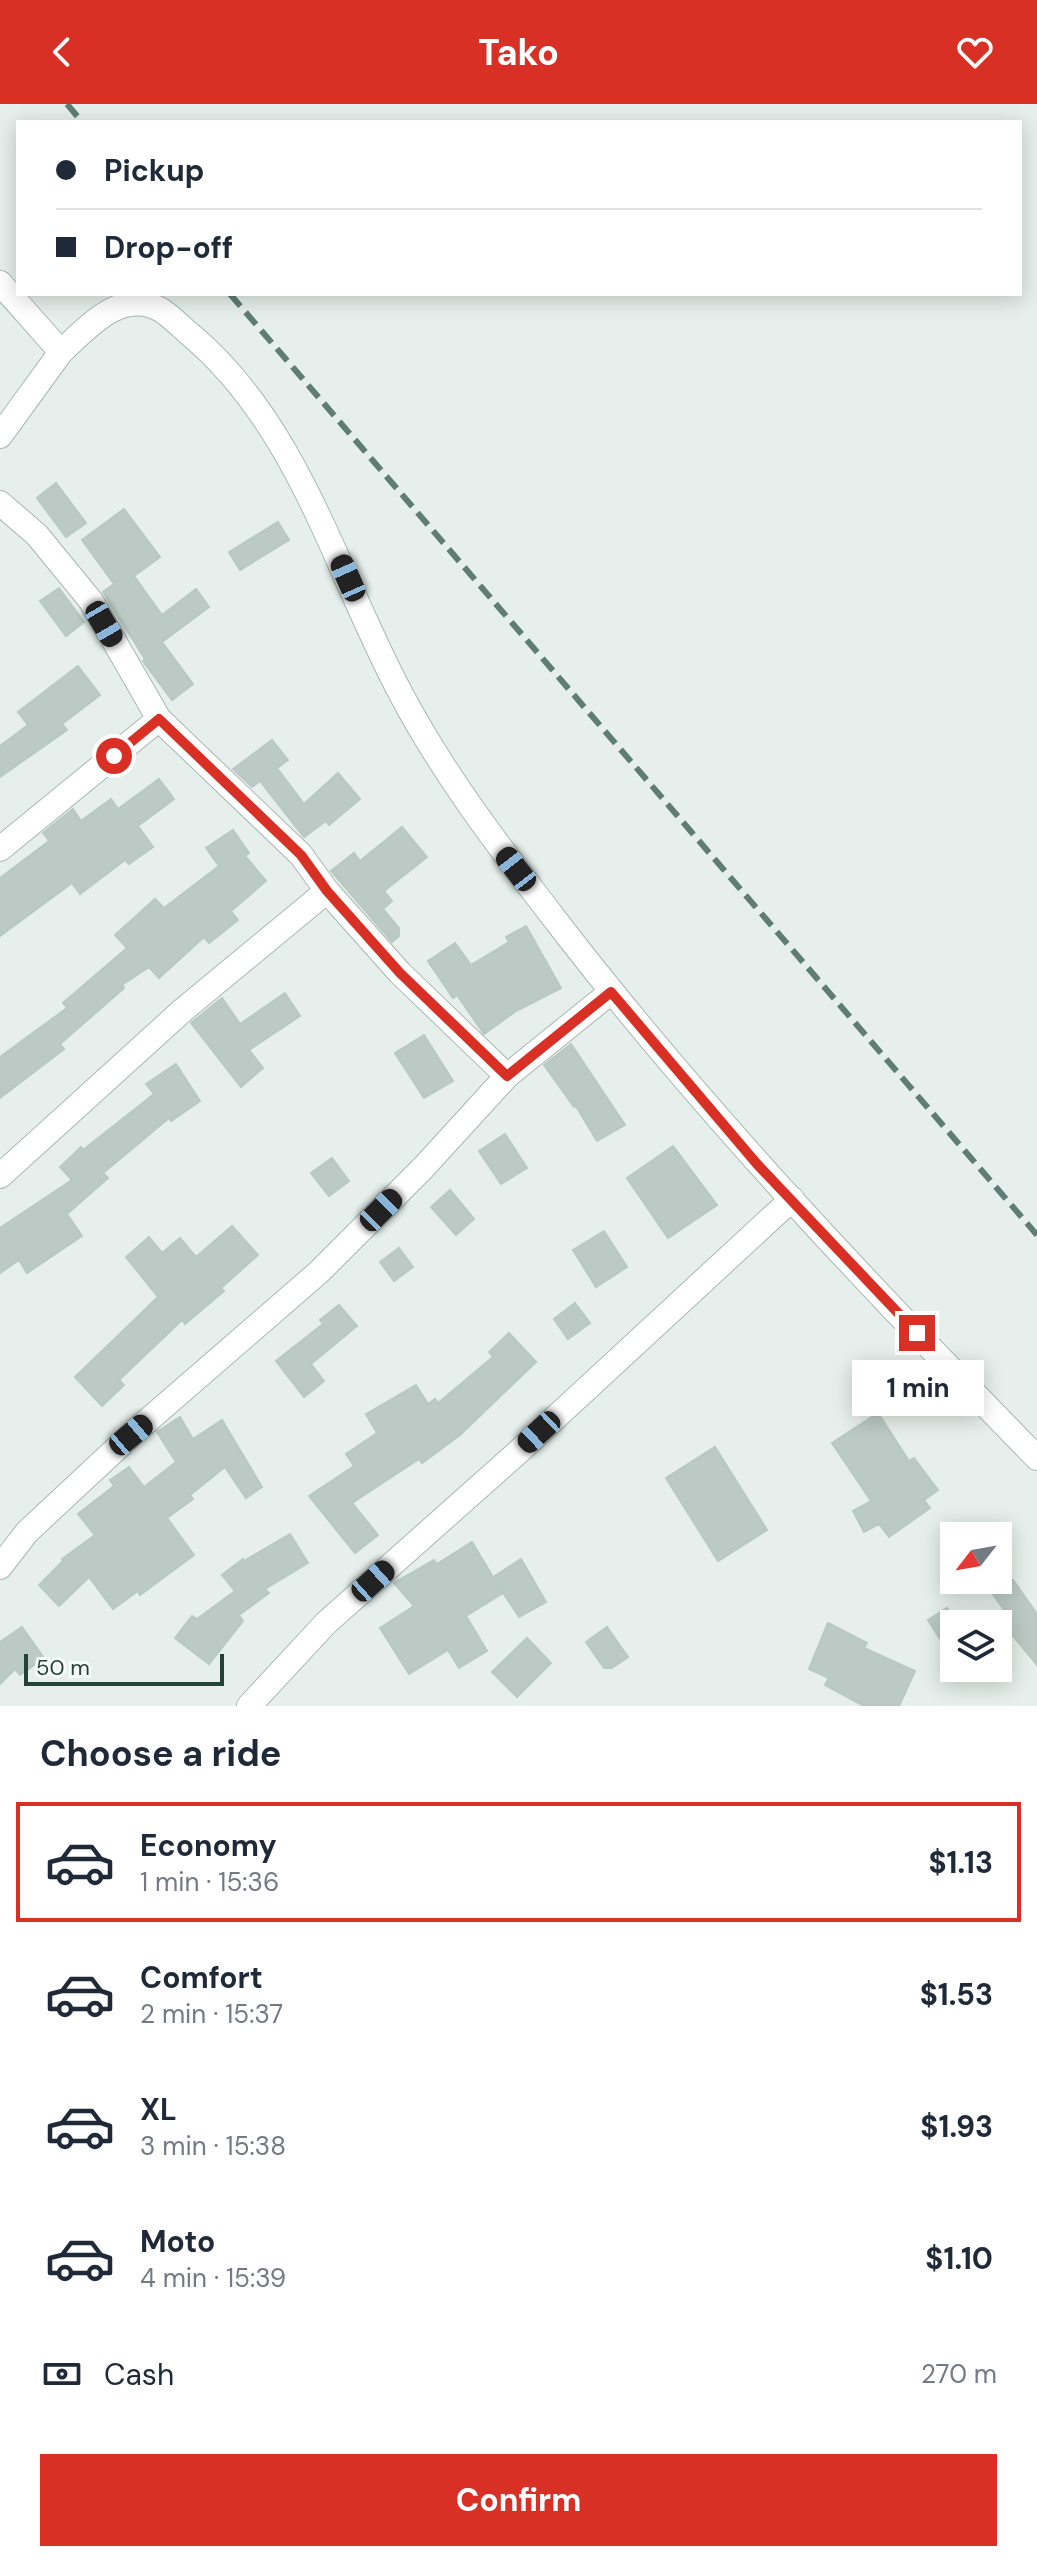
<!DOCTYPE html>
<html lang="en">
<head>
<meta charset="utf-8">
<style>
  :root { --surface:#fff; --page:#f2f2f3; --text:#1f2937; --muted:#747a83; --line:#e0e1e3; --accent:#d93025 }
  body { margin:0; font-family:"DM Sans",sans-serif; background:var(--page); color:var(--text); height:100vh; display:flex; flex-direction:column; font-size:30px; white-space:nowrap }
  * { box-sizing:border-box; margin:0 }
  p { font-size:26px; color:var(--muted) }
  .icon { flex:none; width:44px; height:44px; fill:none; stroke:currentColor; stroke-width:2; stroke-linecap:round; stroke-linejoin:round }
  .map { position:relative; height:1602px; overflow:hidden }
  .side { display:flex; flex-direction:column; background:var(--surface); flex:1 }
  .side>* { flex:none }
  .guide { position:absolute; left:16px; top:16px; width:1006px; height:176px; border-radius:0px; box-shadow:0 4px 20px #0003; display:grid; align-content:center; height:176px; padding:0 40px; background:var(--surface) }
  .needle { width:52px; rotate:239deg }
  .controls { position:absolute; left:940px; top:1418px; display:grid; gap:16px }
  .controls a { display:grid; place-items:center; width:72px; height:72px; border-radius:0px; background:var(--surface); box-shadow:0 4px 20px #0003; font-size:40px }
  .scale { position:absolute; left:24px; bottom:20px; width:200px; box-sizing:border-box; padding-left:8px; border:4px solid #24423a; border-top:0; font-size:22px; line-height:28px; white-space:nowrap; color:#24423a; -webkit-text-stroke:6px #f7fbf9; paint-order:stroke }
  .end { position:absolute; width:36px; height:36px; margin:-18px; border:10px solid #d93025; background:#fff; box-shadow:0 0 0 4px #fff }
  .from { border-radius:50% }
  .bubble { position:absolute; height:56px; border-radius:0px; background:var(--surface); box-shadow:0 4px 20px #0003; font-size:26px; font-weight:700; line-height:56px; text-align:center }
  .car { position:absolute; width:24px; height:48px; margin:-24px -12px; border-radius:10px; box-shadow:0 0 6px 2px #0007; background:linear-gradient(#222 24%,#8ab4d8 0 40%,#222 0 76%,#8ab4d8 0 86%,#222 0) }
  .guide b { display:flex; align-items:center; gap:28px; height:76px; font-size:30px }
  .guide b+b { border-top:2px solid var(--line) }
  .guide i { width:20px; height:20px; background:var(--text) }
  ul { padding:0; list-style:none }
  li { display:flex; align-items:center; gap:24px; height:120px; margin:0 16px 12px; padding:0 24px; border:4px solid transparent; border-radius:0px }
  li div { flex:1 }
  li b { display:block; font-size:30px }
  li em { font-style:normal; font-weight:700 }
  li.selected { border-color:var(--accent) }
  li>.icon { width:72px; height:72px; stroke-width:1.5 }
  h2 { padding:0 40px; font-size:36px; line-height:96px }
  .pay { display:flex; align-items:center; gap:20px; height:88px; padding:0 40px; font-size:30px }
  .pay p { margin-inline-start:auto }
  .cta { display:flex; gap:16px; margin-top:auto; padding:16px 40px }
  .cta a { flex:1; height:92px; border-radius:0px; background:var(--accent); color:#fff; font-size:32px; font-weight:700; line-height:92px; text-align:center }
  header { display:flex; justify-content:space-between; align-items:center; height:104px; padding:0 40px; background:var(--accent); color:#fff; font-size:36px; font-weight:700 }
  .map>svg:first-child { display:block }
  .building { fill:#bbcac4; stroke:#b8c9c2; stroke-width:2 }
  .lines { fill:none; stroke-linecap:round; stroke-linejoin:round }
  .minor-casing { stroke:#a8b8b2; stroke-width:26 }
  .minor { stroke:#fff; stroke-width:24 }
  .rail { stroke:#5f7d75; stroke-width:6; stroke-dasharray:16 8; stroke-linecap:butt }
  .route { stroke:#d93025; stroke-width:10 }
</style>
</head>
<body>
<header><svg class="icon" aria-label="back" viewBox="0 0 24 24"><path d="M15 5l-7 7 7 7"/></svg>Tako<svg class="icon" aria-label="heart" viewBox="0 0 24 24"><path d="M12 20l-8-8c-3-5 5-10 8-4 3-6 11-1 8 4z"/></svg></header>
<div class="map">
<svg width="1037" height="1602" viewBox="0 0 1037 1602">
  <rect width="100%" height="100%" fill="#e6efeb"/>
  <!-- building -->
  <g class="building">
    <path d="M56 379 86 419 66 433 37 394Z"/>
    <path d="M124 405 160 453 134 472 162 511 196 485 209 503 162 538 193 580 172 596 143 557 145 555 103 488 114 480 82 436Z"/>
    <path d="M278 418 289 436 240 466 229 448Z"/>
    <path d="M59 484 84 518 66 532 40 497Z"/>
    <path d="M78 562 100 591 62 620 67 626 0 673V642L28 621 18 608Z"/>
    <path d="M272 636 288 656 277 664 304 700 338 669 360 695 329 721 326 717 304 733 260 677 252 683 233 665Z"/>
    <path d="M159 675 174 695 138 722 153 743 129 760 125 756 80 790 72 779 0 832V774L49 737 43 729 73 705 81 717 111 695 118 705Z"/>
    <path d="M402 723 427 753 384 787 392 797 383 805 399 824V832L392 838 331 767 354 749 360 757Z"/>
    <path d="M233 726 249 749 245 752 266 777 231 807 238 816 209 839 204 833 159 874 149 863 122 881 124 884 60 940 64 945 0 994V953L67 904 63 899 127 844 115 831 155 795 164 804 219 762 206 744Z"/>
    <path d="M526 822 561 884 516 907 484 930 457 891 453 894 428 857 455 839 471 861 509 838 506 833Z"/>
    <path d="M285 889 300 912 249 946 263 964 241 983 191 919 222 894 240 920Z"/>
    <path d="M424 931 453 977 424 994 395 949Z"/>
    <path d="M571 940 625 1021 597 1037 576 1002 574 1003 544 961Z"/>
    <path d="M176 960 200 997 171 1017 169 1014 103 1069 108 1074 67 1110 82 1132 27 1169 19 1156 0 1169V1124L72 1076 60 1063 81 1043 83 1046 154 990 146 980Z"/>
    <path d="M505 1030 527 1064 501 1080 479 1047Z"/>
    <path d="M673 1042 717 1101 668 1134 627 1074Z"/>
    <path d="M332 1054 349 1077 329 1092 311 1069Z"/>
    <path d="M450 1086 474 1115 456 1131 431 1103Z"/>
    <path d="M232 1122 258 1151 221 1184 224 1187 185 1220 182 1216 119 1276 124 1281 102 1302 75 1273 158 1193 126 1153 149 1133 162 1149 180 1134 196 1153Z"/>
    <path d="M604 1127 627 1163 596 1183 573 1146Z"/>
    <path d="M399 1144 413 1163 394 1177 380 1158Z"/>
    <path d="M575 1199 590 1219 568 1235 554 1215Z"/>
    <path d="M339 1201 357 1222 311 1260 324 1277 304 1293 276 1257 323 1220 320 1216Z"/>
    <path d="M509 1229 536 1258 460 1331 422 1359 419 1355 352 1399 378 1431 355 1449 309 1392 354 1362 346 1350 377 1329 366 1310 416 1281 428 1300 435 1295 438 1299 493 1253 489 1248Z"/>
    <path d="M878 1309 909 1357 914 1354 938 1386 924 1396 930 1404 889 1433 879 1420 864 1428 853 1407 871 1397 832 1339Z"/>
    <path d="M180 1313 193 1335 222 1316 262 1383 246 1394 225 1363 190 1391 193 1395 167 1414 194 1451 140 1491 138 1487 113 1505 89 1473 59 1502 39 1481 63 1457 62 1455 95 1431 78 1410 114 1382 110 1376 129 1363 144 1383 176 1358 157 1328Z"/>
    <path d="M715 1343 767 1426 718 1457 666 1374Z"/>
    <path d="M290 1430 308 1459 265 1485 269 1489 239 1511 243 1517 209 1560 175 1534 192 1512 197 1515 235 1487 222 1471 243 1455 244 1457Z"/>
    <path d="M472 1438 493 1473 521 1455 546 1498 519 1513 496 1478 503 1489 466 1512 487 1547 459 1564 448 1546 409 1570 380 1524 414 1502 394 1479 434 1456 437 1460Z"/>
    <path d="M983 1476H1013L1037 1510V1561L1004 1521 1011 1516Z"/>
    <path d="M947 1504 954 1516V1557L928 1516Z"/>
    <path d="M828 1519 867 1539 864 1544 915 1567 899 1602H864L825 1581 829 1574 809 1565Z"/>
    <path d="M22 1523 44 1554 20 1571 15 1565 0 1580V1538Z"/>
    <path d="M607 1523 628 1553 612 1564H604L586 1538Z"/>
    <path d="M527 1534 551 1559 517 1593 492 1568Z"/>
  </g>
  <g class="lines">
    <!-- minor casing -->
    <g class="minor-casing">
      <g id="minor">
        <path d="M0 179 61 248 0 332"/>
        <path d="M61 248C87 224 122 183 161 206 172 213 182 224 192 232 300 324 336 469 401 590 447 677 507 753 567 831 711 1016 873 1186 1037 1354"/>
        <path d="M0 399 37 431 91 497 159 615 301 751 327 787 400 869 507 972"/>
        <path d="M0 745 159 615"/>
        <path d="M0 1072 183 906 327 787"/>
        <path d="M0 1463 27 1428 131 1331 319 1168 423 1064 507 972 611 888"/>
        <path d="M249 1602 326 1519 516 1350 792 1095"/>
      </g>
    </g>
    <!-- minor -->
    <use href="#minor" class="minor"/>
    <!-- rail -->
    <g class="rail">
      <path d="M67 0 82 18"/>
      <path d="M230 190 1037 1131"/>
    </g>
  </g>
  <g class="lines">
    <!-- route -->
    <path class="route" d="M114 652 159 615 301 751 327 787 400 869 507 972 611 888 757 1060 917 1229"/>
  </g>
</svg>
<div class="controls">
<a><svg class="needle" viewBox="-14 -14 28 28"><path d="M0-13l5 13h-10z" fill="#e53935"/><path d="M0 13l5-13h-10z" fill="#747a83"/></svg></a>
<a><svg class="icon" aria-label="layers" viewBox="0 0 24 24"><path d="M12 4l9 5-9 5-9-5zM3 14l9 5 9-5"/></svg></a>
</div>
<div class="scale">50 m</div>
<i class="end from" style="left:114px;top:652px"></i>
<i class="end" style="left:917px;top:1229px"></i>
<div class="bubble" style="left:852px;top:1256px;width:132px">1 min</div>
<i class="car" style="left:348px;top:474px;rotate:336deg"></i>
<i class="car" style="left:104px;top:520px;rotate:150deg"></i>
<i class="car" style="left:516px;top:765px;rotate:322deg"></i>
<i class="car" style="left:381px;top:1106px;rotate:45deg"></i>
<i class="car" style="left:539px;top:1328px;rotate:227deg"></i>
<i class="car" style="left:131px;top:1331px;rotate:50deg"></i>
<i class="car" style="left:373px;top:1477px;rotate:48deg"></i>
<div class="guide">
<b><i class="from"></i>Pickup</b>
<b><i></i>Drop-off</b>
</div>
</div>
<section class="side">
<h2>Choose a ride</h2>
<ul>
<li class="selected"><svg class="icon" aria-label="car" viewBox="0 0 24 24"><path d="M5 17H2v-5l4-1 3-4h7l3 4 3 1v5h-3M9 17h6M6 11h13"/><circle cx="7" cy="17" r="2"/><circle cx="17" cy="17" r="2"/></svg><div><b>Economy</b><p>1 min · 15:36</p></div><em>$1.13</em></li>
<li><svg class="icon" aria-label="car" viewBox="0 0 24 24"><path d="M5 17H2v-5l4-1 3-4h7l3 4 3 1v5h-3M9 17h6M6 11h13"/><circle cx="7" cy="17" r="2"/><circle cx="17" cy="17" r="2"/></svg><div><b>Comfort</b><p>2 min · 15:37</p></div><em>$1.53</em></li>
<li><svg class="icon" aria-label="car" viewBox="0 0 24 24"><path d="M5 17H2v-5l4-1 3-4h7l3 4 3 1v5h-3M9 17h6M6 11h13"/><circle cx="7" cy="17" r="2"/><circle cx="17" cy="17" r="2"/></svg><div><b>XL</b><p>3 min · 15:38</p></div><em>$1.93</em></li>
<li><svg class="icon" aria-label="car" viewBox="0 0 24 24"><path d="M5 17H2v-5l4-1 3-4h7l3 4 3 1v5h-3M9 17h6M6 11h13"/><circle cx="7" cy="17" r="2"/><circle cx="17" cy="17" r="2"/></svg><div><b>Moto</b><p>4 min · 15:39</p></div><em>$1.10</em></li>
</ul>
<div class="pay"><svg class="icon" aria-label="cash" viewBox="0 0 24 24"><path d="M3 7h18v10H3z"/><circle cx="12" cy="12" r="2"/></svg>Cash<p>270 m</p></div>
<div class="cta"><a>Confirm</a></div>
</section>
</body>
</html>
